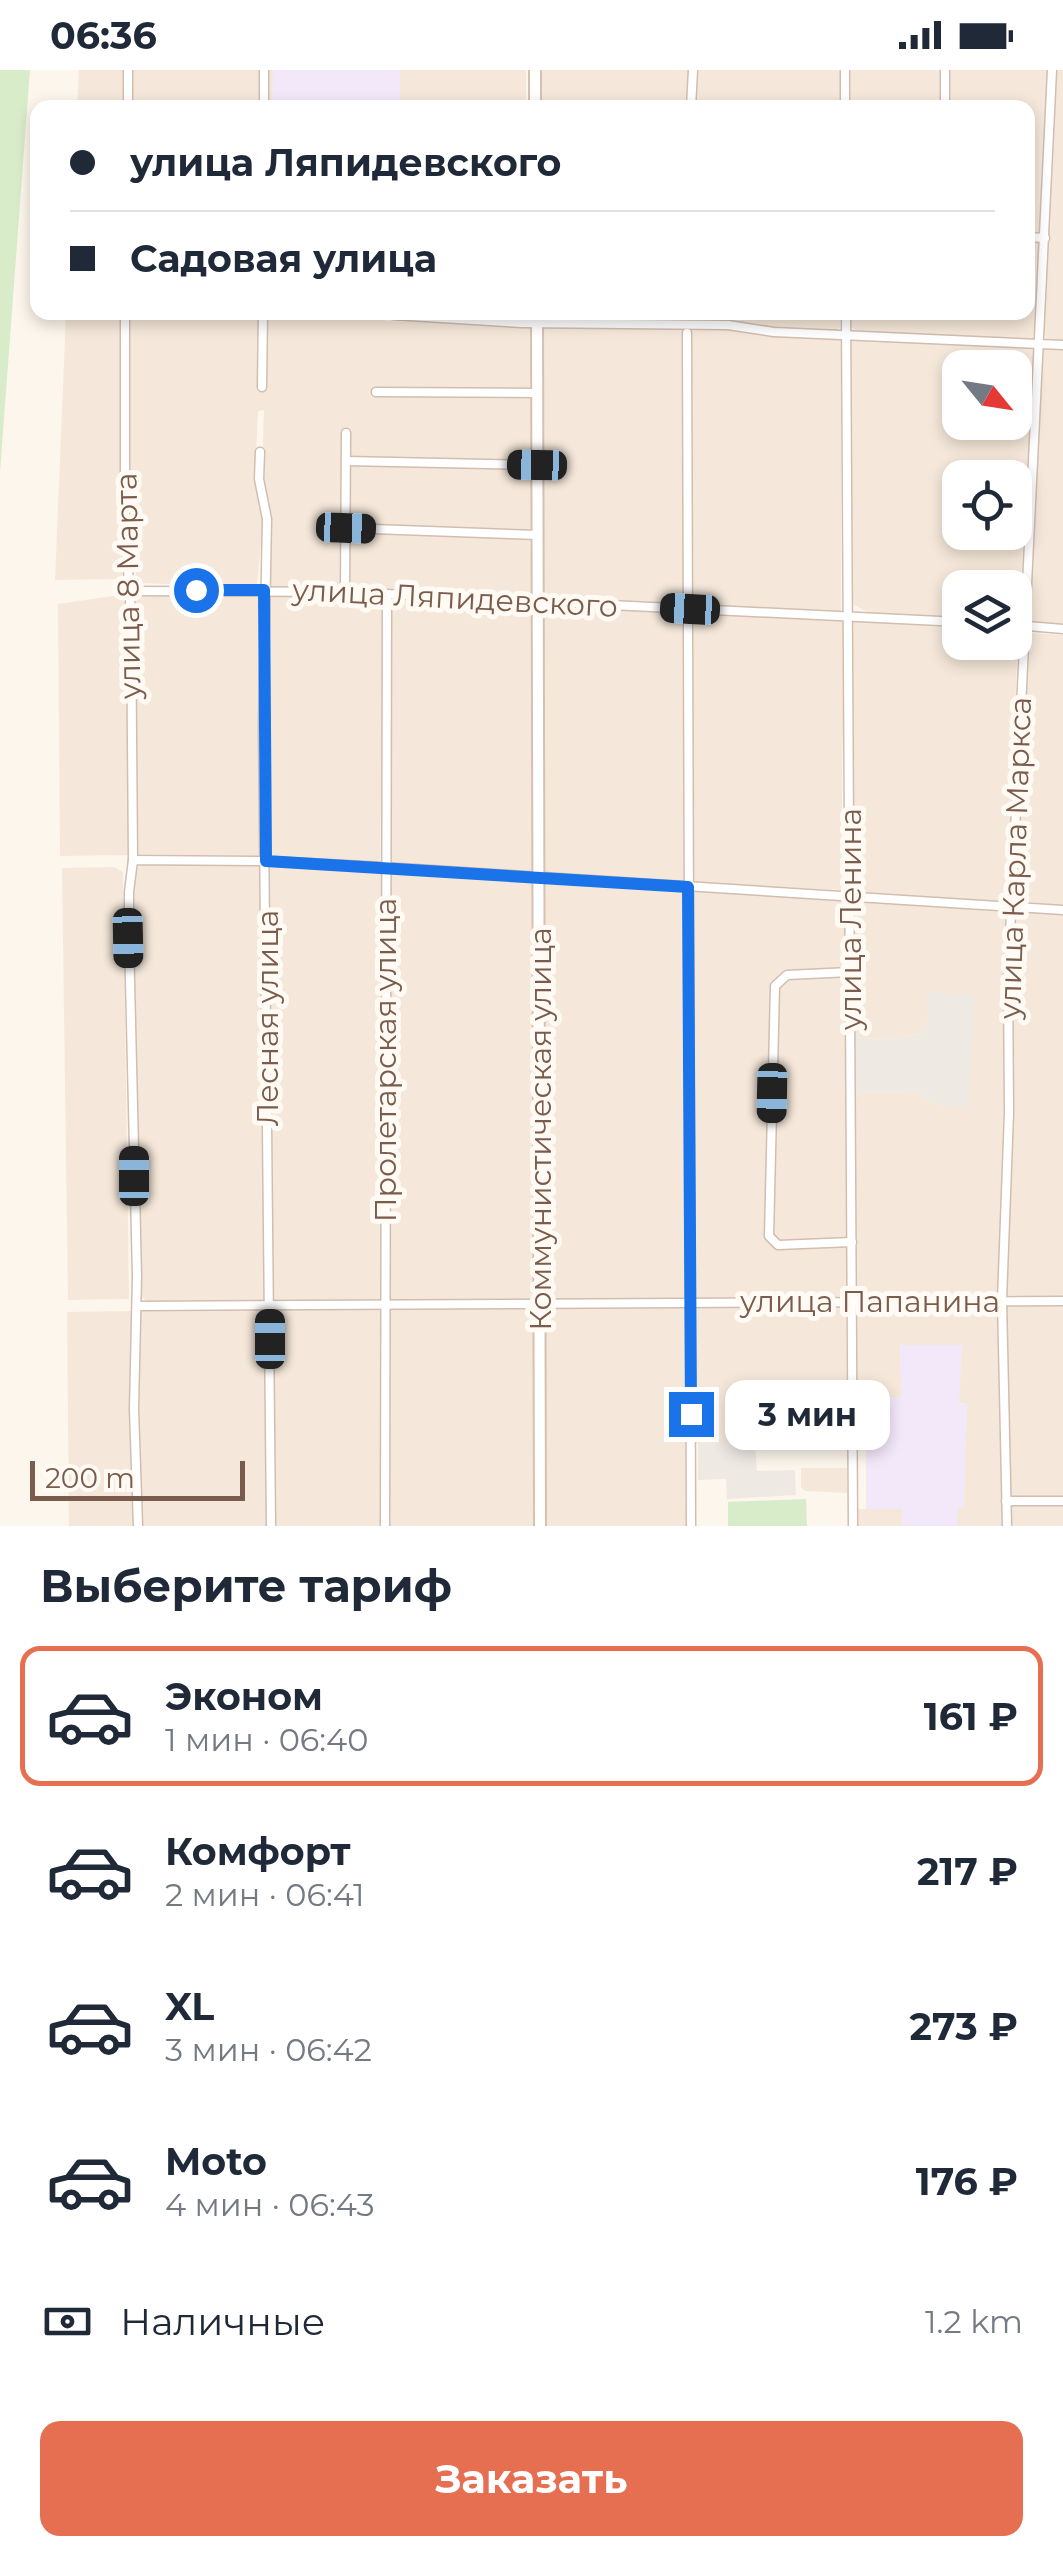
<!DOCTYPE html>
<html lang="ru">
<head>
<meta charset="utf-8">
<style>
  :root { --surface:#fff; --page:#f2f2f3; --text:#1f2937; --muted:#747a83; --line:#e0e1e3; --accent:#e76f51 }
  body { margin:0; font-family:Montserrat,sans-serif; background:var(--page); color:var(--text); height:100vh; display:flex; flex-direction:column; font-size:38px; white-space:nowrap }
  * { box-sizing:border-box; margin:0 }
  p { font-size:32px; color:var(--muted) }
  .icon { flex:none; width:55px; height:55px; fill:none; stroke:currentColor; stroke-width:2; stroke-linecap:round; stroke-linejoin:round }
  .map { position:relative; height:1456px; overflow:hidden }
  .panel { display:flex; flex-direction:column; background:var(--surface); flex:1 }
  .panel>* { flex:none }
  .hud { position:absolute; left:30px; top:30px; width:1005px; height:220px; border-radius:20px; box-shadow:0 5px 15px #0003; display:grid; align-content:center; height:220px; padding:0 40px; background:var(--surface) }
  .needle { width:65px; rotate:120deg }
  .buttons { position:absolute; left:942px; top:280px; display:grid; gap:20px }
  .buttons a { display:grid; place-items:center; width:90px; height:90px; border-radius:20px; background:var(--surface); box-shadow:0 5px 15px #0003; font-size:50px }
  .scale { position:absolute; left:30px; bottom:25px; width:215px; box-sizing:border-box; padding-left:10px; border:5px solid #7a5c4d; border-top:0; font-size:28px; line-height:35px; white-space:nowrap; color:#7a5c4d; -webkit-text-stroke:8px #fffaf3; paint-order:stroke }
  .end { position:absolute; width:45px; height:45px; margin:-22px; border:12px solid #1a73e8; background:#fff; box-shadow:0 0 0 5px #fff }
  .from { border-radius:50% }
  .bubble { position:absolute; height:70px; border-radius:20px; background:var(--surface); box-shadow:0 5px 15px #0003; font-size:32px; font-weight:700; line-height:70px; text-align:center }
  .car { position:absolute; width:30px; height:60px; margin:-30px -15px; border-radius:12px; box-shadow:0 0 8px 2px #0007; background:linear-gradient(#222 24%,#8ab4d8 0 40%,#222 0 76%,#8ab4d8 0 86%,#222 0) }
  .hud b { display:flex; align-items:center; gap:35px; height:95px; font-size:38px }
  .hud b+b { border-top:2px solid var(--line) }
  .hud i { width:25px; height:25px; background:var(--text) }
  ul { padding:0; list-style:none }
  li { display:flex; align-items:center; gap:30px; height:140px; margin:0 20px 15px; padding:0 20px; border:5px solid transparent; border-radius:20px }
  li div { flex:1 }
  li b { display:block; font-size:38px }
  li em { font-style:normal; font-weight:700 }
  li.on { border-color:var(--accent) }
  li>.icon { width:90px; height:90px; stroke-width:1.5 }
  h2 { padding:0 40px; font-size:45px; line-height:120px }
  .pay { display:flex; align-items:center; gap:25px; height:110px; padding:0 40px; font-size:38px }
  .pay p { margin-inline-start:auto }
  .button { display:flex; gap:20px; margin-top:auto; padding:20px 40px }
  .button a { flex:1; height:115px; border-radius:20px; background:var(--accent); color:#fff; font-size:40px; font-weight:700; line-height:115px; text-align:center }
  .status { display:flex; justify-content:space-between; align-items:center; height:70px; padding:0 50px; background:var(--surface); direction:ltr }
  .status svg { height:28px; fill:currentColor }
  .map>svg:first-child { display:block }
  .residential { fill:#f5e8da; fill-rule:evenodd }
  .industrial { fill:#efe9e4 }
  .education { fill:#f3e8fa }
  .green { fill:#d8ecc9 }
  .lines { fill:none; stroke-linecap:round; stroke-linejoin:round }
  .street-casing { stroke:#d1beb0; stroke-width:11 }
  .secondary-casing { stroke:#d6c0b0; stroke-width:14 }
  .street { stroke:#fff; stroke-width:8 }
  .secondary { stroke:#fff; stroke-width:10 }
  .route { stroke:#1a73e8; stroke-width:12 }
  .labels { text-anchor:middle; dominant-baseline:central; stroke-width:10; stroke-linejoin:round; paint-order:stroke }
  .street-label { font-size:30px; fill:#7a5c4d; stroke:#fffaf3 }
</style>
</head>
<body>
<div class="status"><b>06:36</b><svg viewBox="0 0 49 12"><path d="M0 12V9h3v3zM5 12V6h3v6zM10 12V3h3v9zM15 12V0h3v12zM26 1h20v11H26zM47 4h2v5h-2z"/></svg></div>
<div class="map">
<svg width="1063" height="1456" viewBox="0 0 1063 1456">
  <rect width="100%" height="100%" fill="#fdf6ec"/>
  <!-- residential -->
  <g class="residential">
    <path d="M79 0H526V37L77 38Z"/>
    <path d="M537 0H692L689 37H538Z"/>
    <path d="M696 0H840V37L695 38Z"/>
    <path d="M850 0H942L941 37H851Z"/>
    <path d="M948 0H1047L1040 163 1028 162V38H948Z"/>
    <path d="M1057 0H1063V271L1048 270 1043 263Z"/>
    <path d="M1028 171H1040L1036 266 1032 270 858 262 850 256V243L1028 242Z"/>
    <path d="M387 242 384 251 528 255 531 259 534 522 529 528 269 517 262 408 264 340 258 341 255 409 263 450 257 517 137 513 129 443V335L122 336 123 509 55 510 66 243Z"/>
    <path d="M539 243H684V251L548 249Z"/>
    <path d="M689 243H840V257L837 260 761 259 689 252Z"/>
    <path d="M690 255 729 258 759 264 841 269V543L697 536 691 532Z"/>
    <path d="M684 256 687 532 685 535 546 529 542 525 540 257Z"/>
    <path d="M851 269 1034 279 1019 549 1015 551V518H960V548L870 543 852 534ZM960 298H1015V352H960ZM960 408H1015V462H960Z"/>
    <path d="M1046 277 1063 278V554L1028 552 1041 281Z"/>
    <path d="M257 523 261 527 259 657 263 786 137 784 133 526Z"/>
    <path d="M271 523 384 527 380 794 269 787 266 531Z"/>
    <path d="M113 526 126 529 131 785 60 786 58 534Z"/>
    <path d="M389 527 532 535 534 538 535 802 532 805 388 793Z"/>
    <path d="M543 536 684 540 685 813 543 804Z"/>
    <path d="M696 541 844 550 841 820 692 813 691 547Z"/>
    <path d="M856 551 960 558V572H1015V561L1018 564 1008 824 1005 831 858 824 853 820 852 554Z"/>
    <path d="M1031 563 1063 565V836L1015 830 1028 564Z"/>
    <path d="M272 793 383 802 382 1232H275L272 1229 268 798Z"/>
    <path d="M140 794 262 795 268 1228 264 1233H149L141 1227 133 807Z"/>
    <path d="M114 797 123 802 129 1229 68 1230 62 798Z"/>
    <path d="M391 801 535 812 536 1226 532 1229 388 1231V804Z"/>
    <path d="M546 811 686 821 685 1230H548L543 1227V814Z"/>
    <path d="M694 820 844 831 848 1222 843 1229H692Z"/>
    <path d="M854 830 1004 839 1007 843 1000 1227 861 1229 856 1224 855 1022 916 1023 945 1038 928 922V951L921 964 880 970 855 967Z"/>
    <path d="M1014 840 1063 843V1228L1004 1225 1009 905Z"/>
    <path d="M1000 1232 1004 1456H957V1437H964L966 1334 901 1327 857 1328 856 1239 857 1236Z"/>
    <path d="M1005 1232 1063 1233V1428H1009Z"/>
    <path d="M545 1235 686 1236 688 1456H544L542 1240Z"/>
    <path d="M694 1235 846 1237 847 1365 790 1367 789 1354 755 1357V1375L694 1373Z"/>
    <path d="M535 1236 536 1456H387L389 1238Z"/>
    <path d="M264 1237 267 1239 269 1456H140L139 1245 142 1239Z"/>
    <path d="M382 1237 384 1456H274L272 1240Z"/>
    <path d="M132 1241 134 1456H69L67 1242Z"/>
    <path d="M801 1398H847V1423L805 1421 801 1417Z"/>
    <path d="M1063 1433V1456H1009V1434Z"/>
    <rect x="857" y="1439" width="45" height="17"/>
  </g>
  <!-- industrial -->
  <g class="industrial">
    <path d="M927 922 975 926 968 1037 945 1038 916 1023 855 1022V967L880 970 921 964 928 951Z"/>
    <path d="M698 1373 755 1375 757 1401 795 1400 796 1425 727 1429 726 1409 698 1410Z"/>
  </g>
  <!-- education -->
  <g class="education">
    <path d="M273 0H400V37H272Z"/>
    <path d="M900 1275H962L959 1334H967L964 1437 958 1438 957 1456H902V1439H866V1328L901 1327Z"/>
  </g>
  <!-- green -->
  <g class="green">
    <path d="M0 0H30L0 402Z"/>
    <path d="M806 1429 807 1456H728V1432Z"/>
  </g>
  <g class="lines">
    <!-- street casing -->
    <g class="street-casing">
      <g id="street">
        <path d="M845 0V38"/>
        <path d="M128 38V0"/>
        <path d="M264 38V0"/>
        <path d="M691 38 693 0"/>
        <path d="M945 38V0"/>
        <path d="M1028 167 1045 168"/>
        <path d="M125 242V452L131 545 133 790"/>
        <path d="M846 242 853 1456"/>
        <path d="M393 245 522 253 728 255 774 262 1063 275"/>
        <path d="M687 263 691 1456"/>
        <path d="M262 317 263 242"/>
        <path d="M376 322 537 323"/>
        <path d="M260 382 259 409 267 449 263 656 271 1456"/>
        <path d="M347 391 537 395"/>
        <path d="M346 458 538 465"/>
        <path d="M129 521 345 522 960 552"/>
        <path d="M345 522 346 363"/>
        <path d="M1015 555 1063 559"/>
        <path d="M850 902 787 905 775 916 769 1166 778 1175 852 1172"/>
        <path d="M138 1236 1063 1231"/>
        <path d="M1006 1431H1063"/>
        <path d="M138 1456 134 1339 137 1206 129 868V822L133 790 266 791 385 797 1063 840"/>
        <path d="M385 1456 387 524"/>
        <path d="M1007 1456 1002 1230 1009 1043 1008 905 1052 0"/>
      </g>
    </g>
    <!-- secondary casing -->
    <g class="secondary-casing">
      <g id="secondary">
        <path d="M535 0V38"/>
        <path d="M537 242 540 1456"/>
      </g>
    </g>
    <!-- street -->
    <use href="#street" class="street"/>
    <!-- secondary -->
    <use href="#secondary" class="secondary"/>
  </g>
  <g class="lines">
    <!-- route -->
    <path class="route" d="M196 520H264L266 791 688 817 691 1344"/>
  </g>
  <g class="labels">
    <!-- street labels -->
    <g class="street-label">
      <text transform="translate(128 516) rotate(-91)">улица 8 Марта</text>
      <text transform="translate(455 528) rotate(3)">улица Ляпидевского</text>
      <text transform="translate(1015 788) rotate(-88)">улица Карла Маркса</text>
      <text transform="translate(850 849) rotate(-90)">улица Ленина</text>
      <text transform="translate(267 948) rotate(-90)">Лесная улица</text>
      <text transform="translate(385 990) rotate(-90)">Пролетарская улица</text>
      <text transform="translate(540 1059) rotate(-90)">Коммунистическая улица</text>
      <text x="870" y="1231">улица Папанина</text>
    </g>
  </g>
</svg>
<div class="buttons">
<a><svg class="needle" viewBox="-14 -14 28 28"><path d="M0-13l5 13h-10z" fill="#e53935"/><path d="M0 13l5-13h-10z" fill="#747a83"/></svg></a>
<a><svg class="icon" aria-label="locate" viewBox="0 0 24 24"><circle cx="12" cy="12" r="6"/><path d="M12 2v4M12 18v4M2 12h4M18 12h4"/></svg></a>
<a><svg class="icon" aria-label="layers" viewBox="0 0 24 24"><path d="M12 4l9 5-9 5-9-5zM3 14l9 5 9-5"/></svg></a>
</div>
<div class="scale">200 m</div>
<i class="end from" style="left:196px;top:520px"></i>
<i class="end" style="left:691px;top:1344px"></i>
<div class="bubble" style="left:725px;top:1310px;width:165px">3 мин</div>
<i class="car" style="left:537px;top:395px;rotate:271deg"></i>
<i class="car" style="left:346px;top:458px;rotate:92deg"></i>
<i class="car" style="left:690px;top:539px;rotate:273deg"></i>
<i class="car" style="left:128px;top:868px;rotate:179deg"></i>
<i class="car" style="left:772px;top:1023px;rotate:181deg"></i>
<i class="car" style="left:134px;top:1106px;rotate:0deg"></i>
<i class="car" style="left:270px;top:1269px;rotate:0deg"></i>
<div class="hud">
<b><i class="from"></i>улица Ляпидевского</b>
<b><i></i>Садовая улица</b>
</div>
</div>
<section class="panel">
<h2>Выберите тариф</h2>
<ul>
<li class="on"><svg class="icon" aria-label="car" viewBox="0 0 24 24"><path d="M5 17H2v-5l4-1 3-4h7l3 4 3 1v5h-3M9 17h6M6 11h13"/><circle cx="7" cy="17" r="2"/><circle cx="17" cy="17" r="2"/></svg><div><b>Эконом</b><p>1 мин · 06:40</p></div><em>161 ₽</em></li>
<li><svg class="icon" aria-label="car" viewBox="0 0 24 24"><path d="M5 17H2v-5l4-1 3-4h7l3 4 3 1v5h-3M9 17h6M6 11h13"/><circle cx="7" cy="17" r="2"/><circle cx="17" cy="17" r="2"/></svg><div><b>Комфорт</b><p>2 мин · 06:41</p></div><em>217 ₽</em></li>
<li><svg class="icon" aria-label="car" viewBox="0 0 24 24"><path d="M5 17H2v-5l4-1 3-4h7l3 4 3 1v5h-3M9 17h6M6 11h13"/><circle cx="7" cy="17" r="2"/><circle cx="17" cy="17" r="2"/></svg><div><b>XL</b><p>3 мин · 06:42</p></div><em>273 ₽</em></li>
<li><svg class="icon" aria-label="car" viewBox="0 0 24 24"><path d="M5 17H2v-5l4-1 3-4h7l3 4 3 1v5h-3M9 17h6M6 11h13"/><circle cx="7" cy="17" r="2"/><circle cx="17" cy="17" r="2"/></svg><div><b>Moto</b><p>4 мин · 06:43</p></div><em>176 ₽</em></li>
</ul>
<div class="pay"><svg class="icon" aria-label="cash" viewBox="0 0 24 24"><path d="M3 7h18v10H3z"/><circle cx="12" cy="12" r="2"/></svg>Наличные<p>1.2 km</p></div>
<div class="button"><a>Заказать</a></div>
</section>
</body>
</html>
